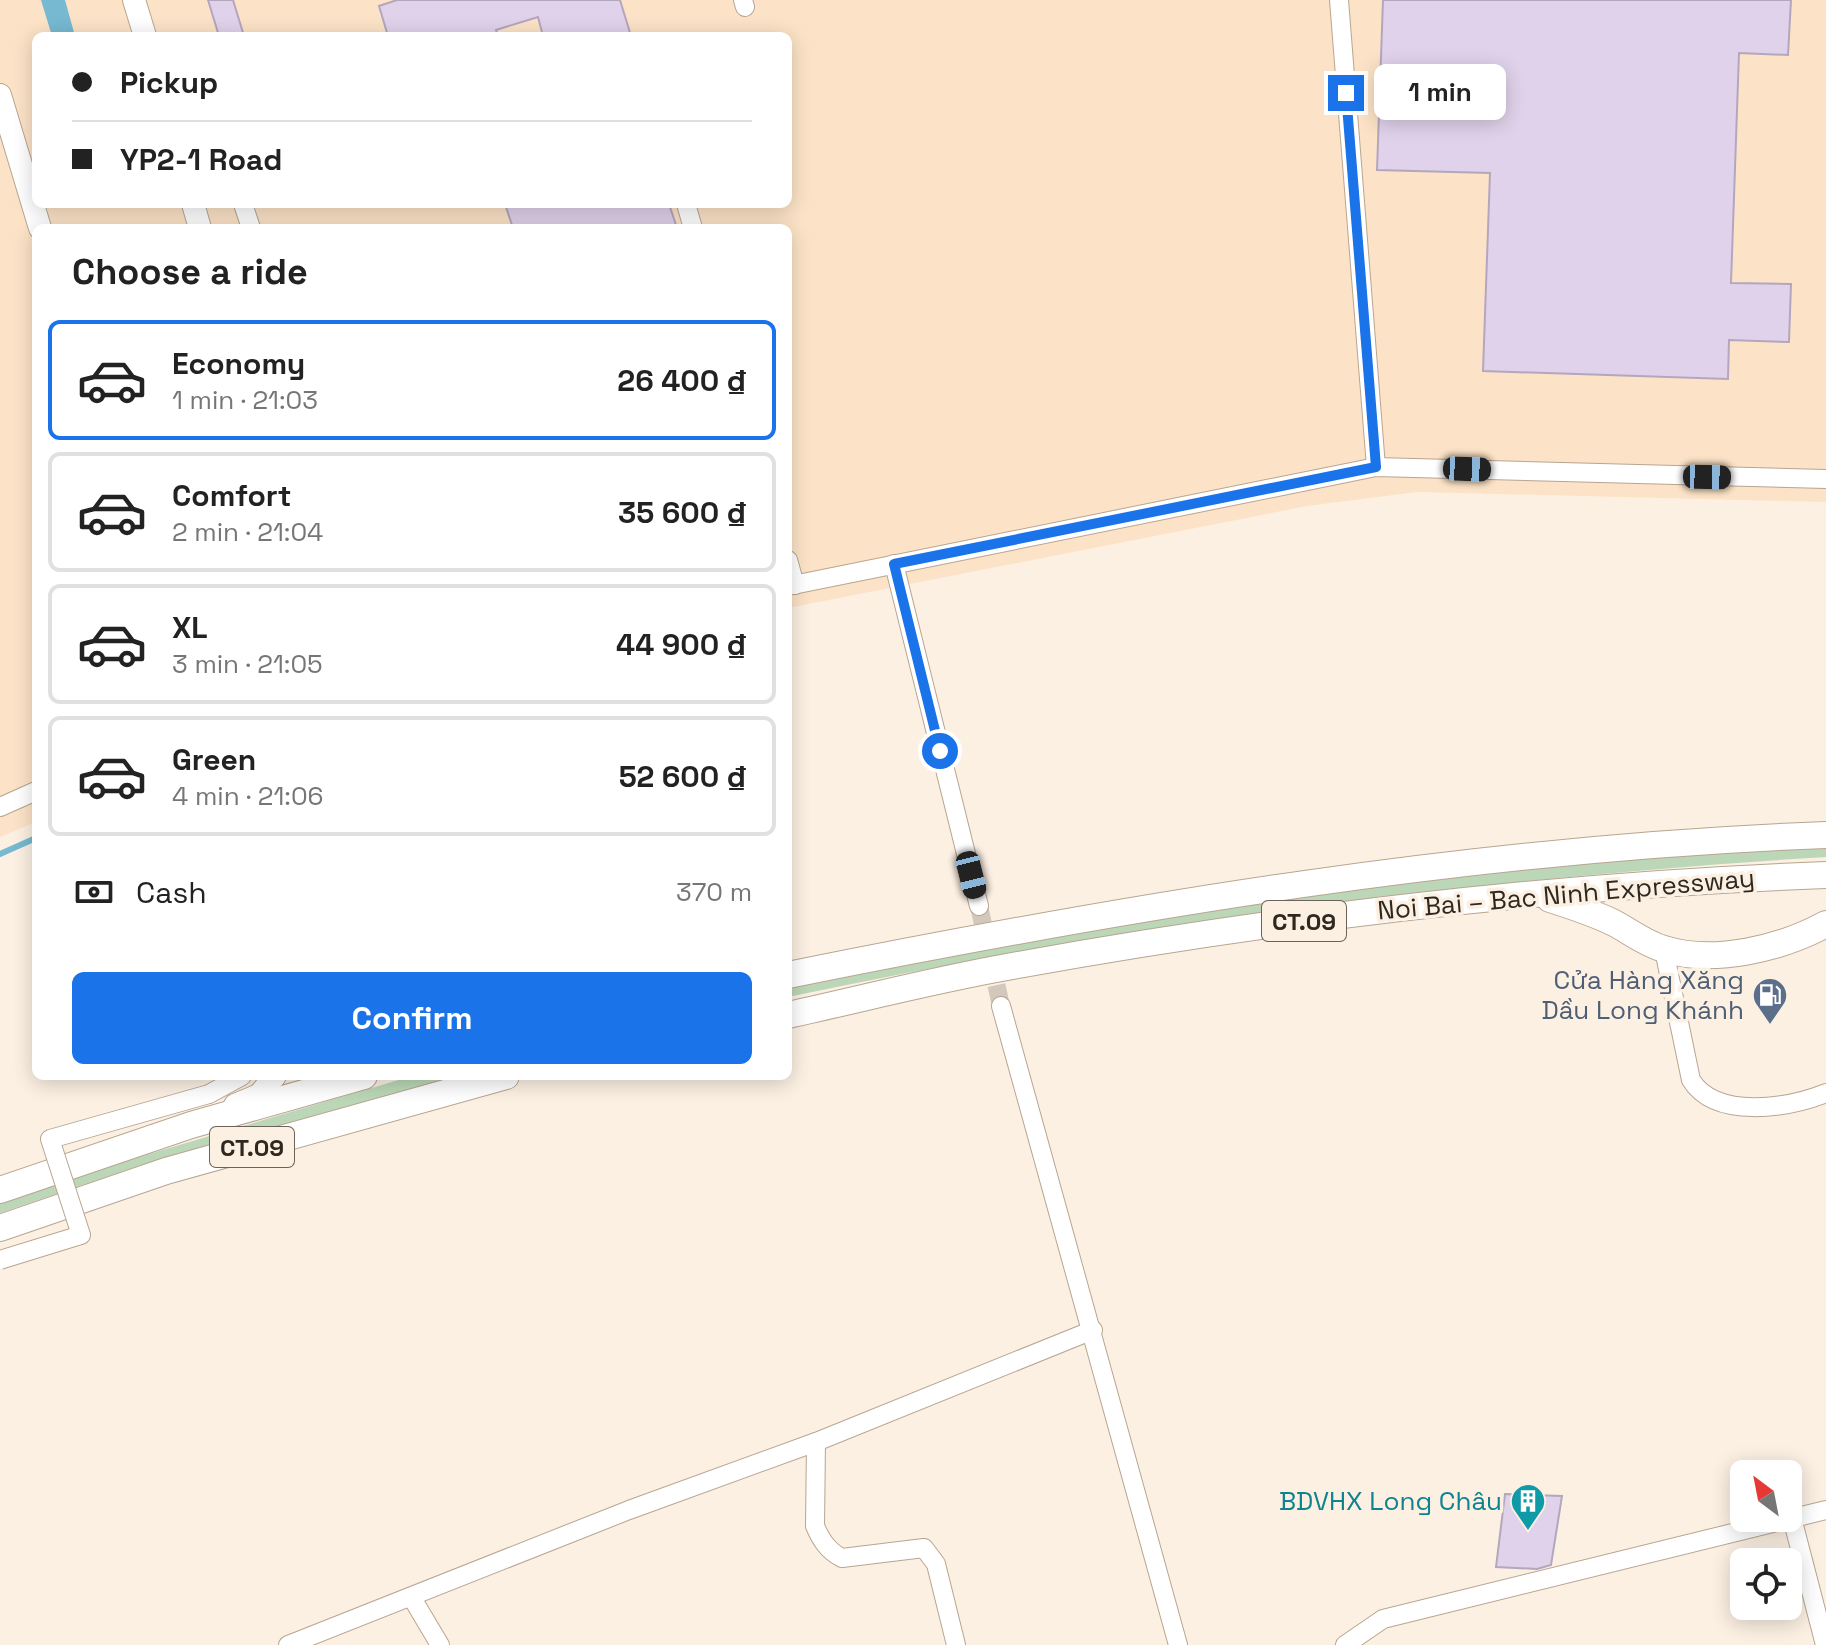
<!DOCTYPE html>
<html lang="en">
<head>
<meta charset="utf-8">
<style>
  :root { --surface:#fff; --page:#f2f2f2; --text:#222; --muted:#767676; --line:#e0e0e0; --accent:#1a73e8 }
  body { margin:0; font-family:"Space Grotesk",sans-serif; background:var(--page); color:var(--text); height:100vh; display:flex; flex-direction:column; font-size:30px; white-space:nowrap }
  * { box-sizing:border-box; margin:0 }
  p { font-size:26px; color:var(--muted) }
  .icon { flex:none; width:44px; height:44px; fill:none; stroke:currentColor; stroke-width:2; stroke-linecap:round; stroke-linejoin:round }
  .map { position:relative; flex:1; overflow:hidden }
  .details { position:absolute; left:32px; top:224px; width:760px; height:856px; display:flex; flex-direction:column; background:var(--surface); border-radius:12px; box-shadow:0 4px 20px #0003 }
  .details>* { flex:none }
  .guide { position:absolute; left:32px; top:32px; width:760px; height:176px; border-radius:12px; box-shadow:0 4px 20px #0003; display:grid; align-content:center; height:176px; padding:0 40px; background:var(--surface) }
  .needle { width:52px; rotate:328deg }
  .fabs { position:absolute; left:1730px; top:1460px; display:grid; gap:16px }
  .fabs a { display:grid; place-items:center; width:72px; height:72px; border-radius:12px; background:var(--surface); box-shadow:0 4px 20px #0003; font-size:40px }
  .end { position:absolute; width:36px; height:36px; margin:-18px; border:10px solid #1a73e8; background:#fff; box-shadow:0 0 0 4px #fff }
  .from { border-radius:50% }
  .bubble { position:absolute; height:56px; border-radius:12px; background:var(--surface); box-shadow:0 4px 20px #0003; font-size:26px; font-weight:700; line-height:56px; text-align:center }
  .car { position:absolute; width:24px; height:48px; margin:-24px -12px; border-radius:10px; box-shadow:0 0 6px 2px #0007; background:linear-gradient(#222 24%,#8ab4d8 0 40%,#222 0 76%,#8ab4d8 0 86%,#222 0) }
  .guide b { display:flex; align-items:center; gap:28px; height:76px; font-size:30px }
  .guide b+b { border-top:2px solid var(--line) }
  .guide i { width:20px; height:20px; background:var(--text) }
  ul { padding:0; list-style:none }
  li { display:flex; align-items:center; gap:24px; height:120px; margin:0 16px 12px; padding:0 24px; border:4px solid var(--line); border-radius:12px }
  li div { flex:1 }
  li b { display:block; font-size:30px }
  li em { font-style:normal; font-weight:700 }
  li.active { border-color:var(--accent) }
  li>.icon { width:72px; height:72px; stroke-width:1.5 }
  h2 { padding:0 40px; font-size:36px; line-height:96px }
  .pay { display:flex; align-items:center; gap:20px; height:88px; padding:0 40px; font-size:30px }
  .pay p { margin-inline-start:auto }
  .primary-button { display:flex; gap:16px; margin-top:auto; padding:16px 40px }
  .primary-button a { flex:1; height:92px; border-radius:12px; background:var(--accent); color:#fff; font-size:32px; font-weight:700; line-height:92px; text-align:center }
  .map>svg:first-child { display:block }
  .built { fill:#fce3c7; fill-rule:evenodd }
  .green { fill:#bbd7b7 }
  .water { fill:#76b9d1 }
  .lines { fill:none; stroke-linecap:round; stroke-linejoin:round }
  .stream { stroke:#76b9d1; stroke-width:6 }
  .building { fill:#e0d2ea; stroke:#b4a6bd; stroke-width:2 }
  .minor-tunnel { stroke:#d3c8bc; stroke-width:18; stroke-dasharray:18 9; stroke-linecap:butt }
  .minor-casing { stroke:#b8a591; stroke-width:20 }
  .major-casing { stroke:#b8a591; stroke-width:24 }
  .highway-casing { stroke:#b8a591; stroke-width:28 }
  .minor { stroke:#fff; stroke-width:18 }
  .major { stroke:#fff; stroke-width:22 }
  .highway { stroke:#fff; stroke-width:26 }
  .minor-bridge-casing { stroke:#b8a591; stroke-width:20; stroke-linecap:butt }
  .minor-bridge { stroke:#fff; stroke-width:18 }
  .route { stroke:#1a73e8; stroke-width:10 }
  .labels { text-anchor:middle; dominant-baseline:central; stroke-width:7; stroke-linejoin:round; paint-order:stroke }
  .shield { fill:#fcf0e3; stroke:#6c645a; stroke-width:2 }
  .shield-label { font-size:24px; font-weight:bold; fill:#2f281f }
  .street-label { font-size:26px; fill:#2f281f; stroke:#fcf0e3 }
  .service-label { font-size:26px; fill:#4e5e75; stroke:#fcf0e3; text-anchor:end }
  .culture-label { font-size:26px; fill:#0d838f; stroke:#fcf0e3; text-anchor:end }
</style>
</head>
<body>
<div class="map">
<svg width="1826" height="1645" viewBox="0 0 1826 1645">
  <rect width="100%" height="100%" fill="#fcf0e3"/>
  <!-- built -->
  <path class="built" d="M0 0H1826V502L1417 492 1307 506 788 608V228H36V822L0 837ZM36 36H788V204H36Z"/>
  <!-- green -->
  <g class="green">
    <path d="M1826 844V857C1476 878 1131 924 788 997V985L1270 898 1581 862Z"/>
    <path d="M412 1076H461L144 1164 0 1213V1201L41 1186Z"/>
  </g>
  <!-- water -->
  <path class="water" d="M41 0H65L75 36H52Z"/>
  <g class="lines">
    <!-- stream -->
    <path class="stream" d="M0 854 36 838"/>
  </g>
  <!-- building -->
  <g class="building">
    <path d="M208 0H233L244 36H219Z"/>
    <path d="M397 0H620L631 36H543L538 17 496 30 498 36H388L379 6Z"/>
    <path d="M1383 0H1791L1788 55 1739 53 1731 283 1791 284 1789 342 1729 340 1728 379 1483 371 1490 173 1377 170Z"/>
    <path d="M505 204H669L677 228H513Z"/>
    <path d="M1505 1494 1562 1496 1551 1565 1537 1569 1496 1567Z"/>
  </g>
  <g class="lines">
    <!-- minor-tunnel -->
    <path class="minor-tunnel" d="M979 906 1001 1006"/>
    <!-- minor casing -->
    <g class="minor-casing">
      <g id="minor">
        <path d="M743 0 745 7"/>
        <path d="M1339 0 1376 467"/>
        <path d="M243 204 251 228"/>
        <path d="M686 204 693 228"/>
        <path d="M788 560 795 585"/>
        <path d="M894 564 979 906"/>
        <path d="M788 586 1376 467 1826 479"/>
        <path d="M0 807 36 791"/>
        <path d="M1664 950 1691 1080C1716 1120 1788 1108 1826 1093"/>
        <path d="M1001 1006 1178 1645"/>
        <path d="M209 1094 242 1076"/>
        <path d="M816 1442 815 1526C821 1540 828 1551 842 1558L924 1548 936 1564 956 1645"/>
        <path d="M1792 1518 1825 1645"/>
        <path d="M412 1598 440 1645"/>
        <path d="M288 1645 629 1510 816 1442 1093 1330"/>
        <path d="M1345 1645 1383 1619 1826 1510"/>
      </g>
    </g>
    <!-- major casing -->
    <g class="major-casing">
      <g id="major">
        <path d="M134 0 145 36"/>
        <path d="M0 95 40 228"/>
        <path d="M193 204 200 228"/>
        <path d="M235 1105 259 1095 275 1076"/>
      </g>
    </g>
    <!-- highway casing -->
    <g class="highway-casing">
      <g id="highway">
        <path d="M1550 899C1572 906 1594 913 1614 923 1631 932 1646 944 1664 949 1714 965 1782 948 1826 924"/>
        <path d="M788 975C1130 906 1476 848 1826 835"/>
        <path d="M788 1015C861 999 934 980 1007 967 1277 918 1552 885 1826 875"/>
        <path d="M0 1190 191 1125 364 1076"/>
        <path d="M0 1228 166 1171 506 1076"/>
      </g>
    </g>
    <!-- minor -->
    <use href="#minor" class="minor"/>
    <!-- major -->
    <use href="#major" class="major"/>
    <!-- highway -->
    <use href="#highway" class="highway"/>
    <!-- minor-bridge casing -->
    <g class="minor-bridge-casing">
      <path id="minor-bridge" d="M0 1260 81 1235 50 1139 209 1094"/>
    </g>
    <!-- minor-bridge -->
    <use href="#minor-bridge" class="minor-bridge"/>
  </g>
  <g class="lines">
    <!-- route -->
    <path class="route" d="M940 751 894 564 1376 467 1346 93"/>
  </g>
  <!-- icons -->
  <defs>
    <g id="fuel-pin" transform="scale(1.8)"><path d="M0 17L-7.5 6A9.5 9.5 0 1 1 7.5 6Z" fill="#5c6f8a" stroke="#fcf0e3"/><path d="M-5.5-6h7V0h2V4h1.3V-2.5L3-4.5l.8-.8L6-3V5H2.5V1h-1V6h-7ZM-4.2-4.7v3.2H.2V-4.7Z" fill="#fff"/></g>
    <g id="building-pin" transform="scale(1.8)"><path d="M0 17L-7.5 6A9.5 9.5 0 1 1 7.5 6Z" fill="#0f9aa8" stroke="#fcf0e3"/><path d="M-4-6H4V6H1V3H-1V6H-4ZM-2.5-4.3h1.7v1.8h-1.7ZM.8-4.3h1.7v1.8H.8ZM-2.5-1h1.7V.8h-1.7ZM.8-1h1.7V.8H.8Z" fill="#fff"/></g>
  </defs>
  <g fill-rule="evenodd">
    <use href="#fuel-pin" x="1770" y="995"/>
    <use href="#building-pin" x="1528" y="1501"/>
  </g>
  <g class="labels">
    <!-- shield labels -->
    <g class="shield">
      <rect x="1262" y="901" width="84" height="40" rx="6"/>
      <rect x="210" y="1127" width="84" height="40" rx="6"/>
    </g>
    <g class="shield-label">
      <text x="1304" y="921">CT.09</text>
      <text x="252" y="1147">CT.09</text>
    </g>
    <!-- street labels -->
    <g class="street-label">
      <text transform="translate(1566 894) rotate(-5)">Noi Bai – Bac Ninh Expressway</text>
    </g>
    <!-- service labels -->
    <g class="service-label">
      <text x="1744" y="980">Cửa Hàng Xăng<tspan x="1744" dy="30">Dầu Long Khánh</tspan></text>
    </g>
    <!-- culture labels -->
    <g class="culture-label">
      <text x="1502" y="1501">BDVHX Long Châu</text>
    </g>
  </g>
</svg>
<div class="fabs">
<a><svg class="needle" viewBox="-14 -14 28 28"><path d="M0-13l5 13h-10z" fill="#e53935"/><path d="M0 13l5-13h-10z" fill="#767676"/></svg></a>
<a><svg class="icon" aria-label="locate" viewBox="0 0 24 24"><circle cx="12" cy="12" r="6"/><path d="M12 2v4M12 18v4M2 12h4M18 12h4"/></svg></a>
</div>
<i class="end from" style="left:940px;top:751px"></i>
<i class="end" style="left:1346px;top:93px"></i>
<div class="bubble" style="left:1374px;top:64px;width:132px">1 min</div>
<i class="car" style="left:1467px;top:469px;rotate:92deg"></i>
<i class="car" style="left:1707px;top:477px;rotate:91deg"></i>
<i class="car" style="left:971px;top:875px;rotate:166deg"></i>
<div class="guide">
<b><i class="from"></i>Pickup</b>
<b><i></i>YP2-1 Road</b>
</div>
<section class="details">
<h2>Choose a ride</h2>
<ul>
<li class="active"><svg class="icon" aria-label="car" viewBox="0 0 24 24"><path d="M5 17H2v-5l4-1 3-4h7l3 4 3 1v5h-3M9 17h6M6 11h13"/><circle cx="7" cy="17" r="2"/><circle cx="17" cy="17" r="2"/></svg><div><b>Economy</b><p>1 min · 21:03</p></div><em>26 400 ₫</em></li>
<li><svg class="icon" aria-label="car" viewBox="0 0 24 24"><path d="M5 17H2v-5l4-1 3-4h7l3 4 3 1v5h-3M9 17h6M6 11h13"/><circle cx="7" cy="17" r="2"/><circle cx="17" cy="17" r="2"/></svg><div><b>Comfort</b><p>2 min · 21:04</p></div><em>35 600 ₫</em></li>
<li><svg class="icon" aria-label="car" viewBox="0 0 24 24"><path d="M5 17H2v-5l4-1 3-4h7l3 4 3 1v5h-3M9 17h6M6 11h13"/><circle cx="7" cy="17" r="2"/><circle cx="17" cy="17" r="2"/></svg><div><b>XL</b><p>3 min · 21:05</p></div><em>44 900 ₫</em></li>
<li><svg class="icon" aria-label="car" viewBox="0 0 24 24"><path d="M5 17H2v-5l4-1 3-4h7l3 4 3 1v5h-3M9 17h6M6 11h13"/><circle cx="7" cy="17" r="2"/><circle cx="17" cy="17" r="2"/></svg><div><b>Green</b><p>4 min · 21:06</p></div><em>52 600 ₫</em></li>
</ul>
<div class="pay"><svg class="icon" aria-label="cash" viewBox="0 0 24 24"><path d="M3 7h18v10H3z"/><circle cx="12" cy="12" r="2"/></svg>Cash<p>370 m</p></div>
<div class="primary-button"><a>Confirm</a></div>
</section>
</div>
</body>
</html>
